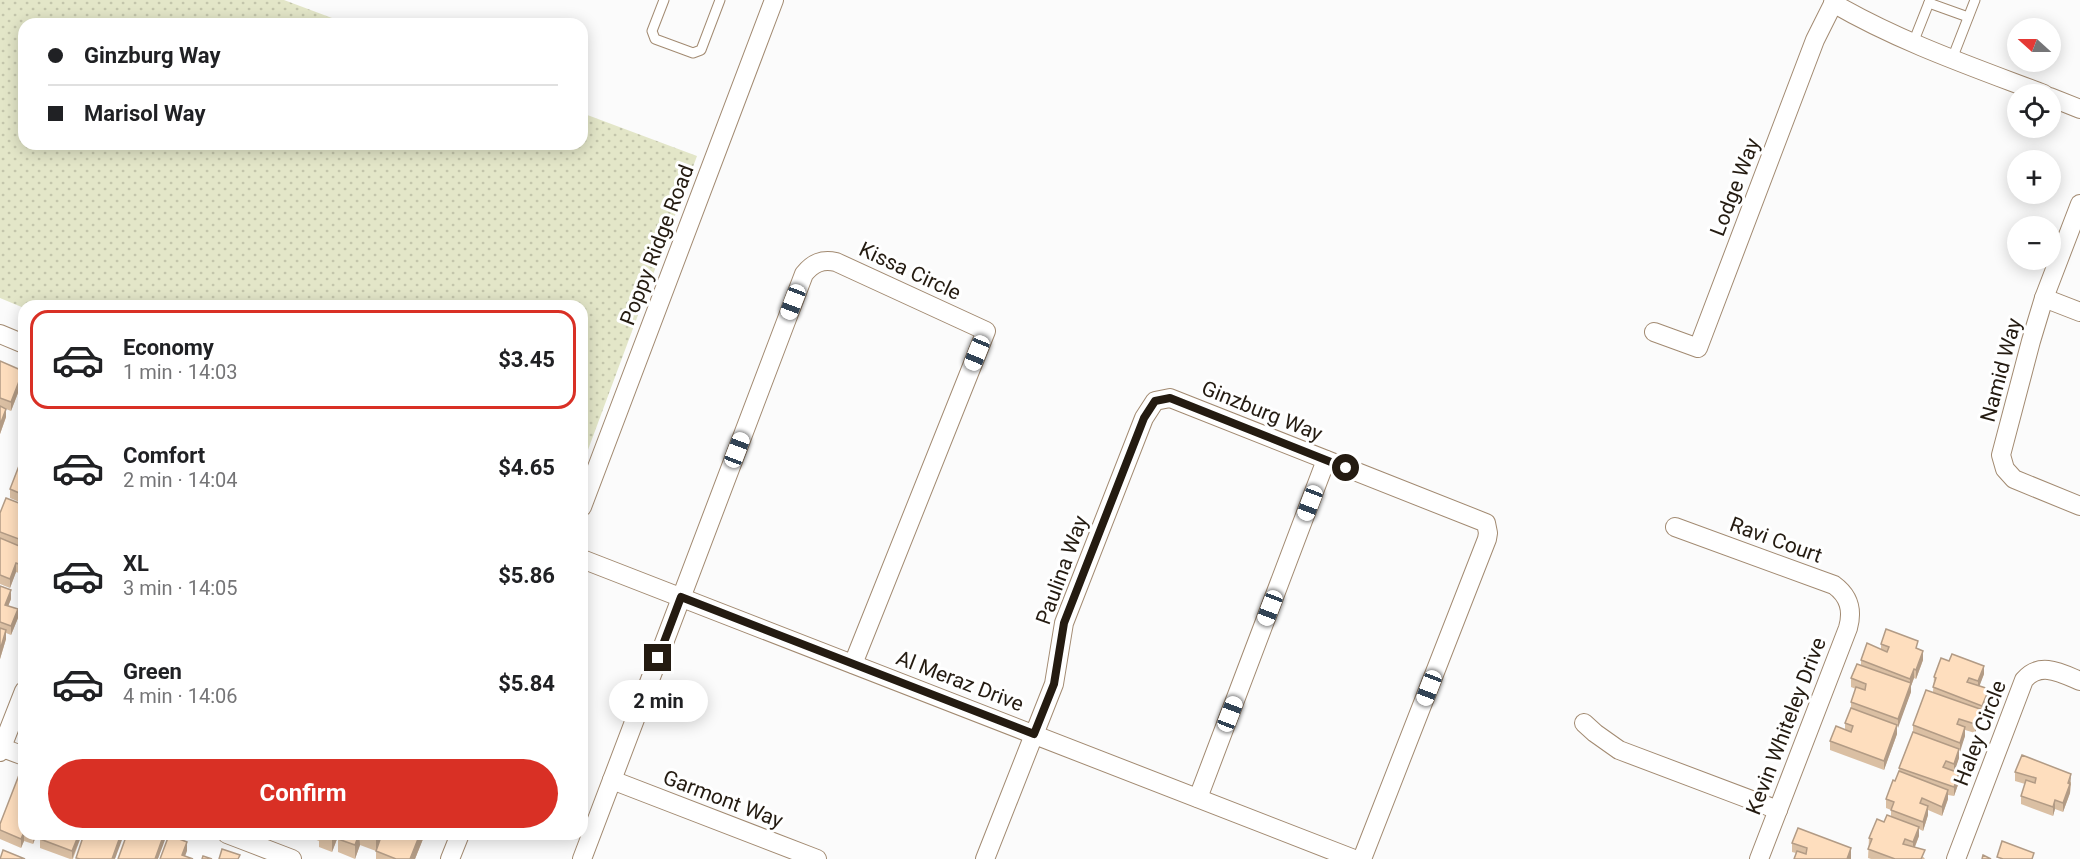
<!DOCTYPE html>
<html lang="en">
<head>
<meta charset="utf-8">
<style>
  :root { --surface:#fff; --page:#f2f2f2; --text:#202124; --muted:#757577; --line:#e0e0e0; --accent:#d93025 }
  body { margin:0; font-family:Roboto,sans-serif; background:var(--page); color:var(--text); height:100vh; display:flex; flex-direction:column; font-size:22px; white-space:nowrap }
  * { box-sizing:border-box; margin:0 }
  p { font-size:20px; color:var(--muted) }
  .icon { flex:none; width:33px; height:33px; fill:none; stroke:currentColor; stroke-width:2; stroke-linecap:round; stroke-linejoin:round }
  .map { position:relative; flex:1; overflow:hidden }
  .sheet { position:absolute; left:18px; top:300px; width:570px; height:540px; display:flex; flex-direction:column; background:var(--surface); border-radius:18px; box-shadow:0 3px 15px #0003 }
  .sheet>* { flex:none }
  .hud { position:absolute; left:18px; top:18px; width:570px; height:132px; border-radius:18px; box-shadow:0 3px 15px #0003; display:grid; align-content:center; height:132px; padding:0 30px; background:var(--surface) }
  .needle { width:39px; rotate:291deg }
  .fabs { position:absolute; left:2007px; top:18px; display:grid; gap:12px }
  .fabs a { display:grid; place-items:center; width:54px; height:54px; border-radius:50%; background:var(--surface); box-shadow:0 3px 15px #0003; font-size:30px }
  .end { position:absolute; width:27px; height:27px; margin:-14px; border:8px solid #241b11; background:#fff; box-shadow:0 0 0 3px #fff }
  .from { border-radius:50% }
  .bubble { position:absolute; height:42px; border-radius:21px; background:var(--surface); box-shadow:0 3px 15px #0003; font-size:20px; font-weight:700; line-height:42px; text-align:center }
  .car { position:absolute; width:18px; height:36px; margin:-18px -9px; border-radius:8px; box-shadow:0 0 4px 2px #0007; background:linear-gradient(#fff 24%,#345 0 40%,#fff 0 76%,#345 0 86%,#fff 0) }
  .hud b { display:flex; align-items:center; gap:21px; height:57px; font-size:22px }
  .hud b+b { border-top:2px solid var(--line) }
  .hud i { width:15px; height:15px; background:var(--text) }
  ul { padding:10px 0 0; list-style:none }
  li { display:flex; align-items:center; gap:18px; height:99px; margin:0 12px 9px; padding:0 18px; border:3px solid transparent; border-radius:18px }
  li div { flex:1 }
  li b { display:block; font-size:22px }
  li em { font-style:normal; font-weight:700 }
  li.on { border-color:var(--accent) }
  li>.icon { width:54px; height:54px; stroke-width:1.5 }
  .primary-button { display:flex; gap:12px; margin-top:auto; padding:12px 30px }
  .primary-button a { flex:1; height:69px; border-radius:36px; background:var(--accent); color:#fff; font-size:24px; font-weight:700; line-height:69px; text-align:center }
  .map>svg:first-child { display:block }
  .grass { fill:url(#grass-dots) }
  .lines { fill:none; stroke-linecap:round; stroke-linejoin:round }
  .service-casing { stroke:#a28a71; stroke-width:11 }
  .minor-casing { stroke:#a28a71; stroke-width:20 }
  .service { stroke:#fff; stroke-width:9 }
  .minor { stroke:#fff; stroke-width:18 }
  .wall { fill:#dabfa3 }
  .shaded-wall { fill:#b29b85 }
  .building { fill:#fedebe; stroke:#b29b85; stroke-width:1.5 }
  .route { stroke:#241b11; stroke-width:8 }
  .labels { text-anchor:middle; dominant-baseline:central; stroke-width:6; stroke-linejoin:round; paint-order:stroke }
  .street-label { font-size:21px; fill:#241b11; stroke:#fff }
</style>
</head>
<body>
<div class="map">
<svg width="2080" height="859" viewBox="0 0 2080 859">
  <defs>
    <pattern id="grass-dots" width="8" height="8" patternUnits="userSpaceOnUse" patternTransform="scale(1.5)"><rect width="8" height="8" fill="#e3e6c8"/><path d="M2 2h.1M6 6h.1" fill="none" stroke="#c3c5ab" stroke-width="1.8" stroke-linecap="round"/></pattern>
  </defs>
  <rect width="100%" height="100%" fill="#fbfbfb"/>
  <!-- grass -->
  <path class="grass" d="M0 0H284L348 24H24V144H582V113L697 156 582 466V306H24V308L0 298Z"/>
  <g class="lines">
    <!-- service casing -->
    <g class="service-casing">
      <g id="service">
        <path d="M664 0 652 31 655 39 693 53 701 50 720 0"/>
        <path d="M1929 3 1968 17"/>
        <path d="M1913 43 1930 0"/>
        <path d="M1952 59 1975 0"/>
      </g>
    </g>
    <!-- minor casing -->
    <g class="minor-casing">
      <g id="minor">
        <path d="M1833 3C1900 42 1973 67 2044 94"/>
        <path d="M2050 97 2080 109"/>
        <path d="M2080 204 2044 298 2031 341 2001 455 2005 469 2014 479 2080 506"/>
        <path d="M2044 298 2080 312"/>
        <path d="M1654 332 1698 348 1815 40 1835 0"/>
        <path d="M0 334 24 344"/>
        <path d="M582 507 774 0"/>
        <path d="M1675 527 1834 585C1849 596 1853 610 1848 628L1759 859"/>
        <path d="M582 559 1354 859"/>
        <path d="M1584 723 1595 733 1619 750 1778 810"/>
        <path d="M0 747 24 756"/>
        <path d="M0 752 24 691"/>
        <path d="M612 780 817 859"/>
        <path d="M1198 798 1326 460"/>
        <path d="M227 834 292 859"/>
        <path d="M450 859 460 834"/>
        <path d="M582 859 804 274C813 263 822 259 836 262L986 331 853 664"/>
        <path d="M985 859 1054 684 1064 623 1144 418 1155 401 1170 398 1486 523 1488 533 1487 539 1362 859"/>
        <path d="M1956 859 2024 680C2040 661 2061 673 2080 681"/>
      </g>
    </g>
    <!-- service -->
    <use href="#service" class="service"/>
    <!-- minor -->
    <use href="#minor" class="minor"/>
  </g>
  <!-- wall -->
  <g class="wall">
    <path d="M0 361 23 380 11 411 6 409V417L0 434Z"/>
    <path d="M24 458V504L10 498V489Z"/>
    <path d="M24 505V575L16 572 10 588 0 584V513Z"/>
    <path d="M0 586 11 599 8 606 18 618 11 635 6 633V639L0 659Z"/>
    <path d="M1881 644 1918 649 1923 660 1916 679 1914 678 1911 686V692L1897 728V734L1884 770 1830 750V741L1845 729V723L1851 708V702L1856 689 1851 687V678L1861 665V660L1881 649Z"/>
    <path d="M1984 674 1979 686 1989 698 1982 715 1980 714V718L1975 733 1965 730V736L1959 751V758L1954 771 1959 782 1954 796 1948 795V799L1942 816 1928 810V815L1923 831 1919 829V836L1915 847 1925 859H1871L1868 858 1869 838 1884 822 1891 816V810L1886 808V799L1899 772V768L1913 732V725L1933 692 1934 677Z"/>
    <path d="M2015 772 2071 782 2070 793 2063 812 2055 809 2053 816 2021 804V796L2025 784 2015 781Z"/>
    <path d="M24 777V834H37L33 844 24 841 21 848 0 839V824Z"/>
    <path d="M42 834H82L73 859H70L40 848V839Z"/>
    <path d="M302 834H339L332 852 319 847V841Z"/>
    <path d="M340 834H382L376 851 360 845 355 859 338 852V839Z"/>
    <path d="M425 834 415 859H376V851Z"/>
    <path d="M1792 843 1851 856V859H1794L1796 853 1792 852Z"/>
  </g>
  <!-- shaded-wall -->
  <g class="shaded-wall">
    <path d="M23 371V380L11 411V402Z"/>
    <path d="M6 409V417L0 434V425Z"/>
    <path d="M16 563V572L10 588V579Z"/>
    <path d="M11 590V599L5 614V605Z"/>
    <path d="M18 609V618L11 635V626Z"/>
    <path d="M6 630V639L0 659V650Z"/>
    <path d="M1923 651V660L1916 679V670Z"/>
    <path d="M1984 666V674L1978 690V681Z"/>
    <path d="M1914 669V678L1911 686V692L1898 728V719L1910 684V679Z"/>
    <path d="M1989 689V698L1982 715V706Z"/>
    <path d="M1980 709V718L1975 733V724Z"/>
    <path d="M1897 725V734L1884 770V761Z"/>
    <path d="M1965 727V736L1960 752V743Z"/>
    <path d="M1959 749V758L1954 773V764Z"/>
    <path d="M1959 773V782L1954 796V787Z"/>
    <path d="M2071 774 2070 793 2063 812V803Z"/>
    <path d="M1948 790V799L1942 816V807Z"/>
    <path d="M2055 800V809L2053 816V807Z"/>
    <path d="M1928 806V815L1923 831V822Z"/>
    <path d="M1919 827V836L1913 851V842Z"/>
    <path d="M24 832V841L21 848V839Z"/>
    <path d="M33 834H37L33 844Z"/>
    <path d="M79 834H82L72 859V851Z"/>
    <path d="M121 834H122V840L115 859H112Z"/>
    <path d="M164 834H165V840L158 859H155Z"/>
    <path d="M334 834H339L332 852V839Z"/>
    <path d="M359 834 360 845 355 859V845Z"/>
    <path d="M377 834H382L376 851V838Z"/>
    <path d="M420 834H425L415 859H410Z"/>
    <path d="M187 842V851L184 859 182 855Z"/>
    <path d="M1851 848V859H1847Z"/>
  </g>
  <!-- building -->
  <g class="building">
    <path d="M0 361 23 371 11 402 0 398Z"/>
    <path d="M0 406 6 409 0 425Z"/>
    <path d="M22 458H24V495L10 489Z"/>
    <path d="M6 498 24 505V541L0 532V513Z"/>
    <path d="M0 538 24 548V566L16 563 10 579 0 575Z"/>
    <path d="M0 586 11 590 5 605 18 609 11 626 0 622Z"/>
    <path d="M0 628 6 630 0 650Z"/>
    <path d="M1886 629 1918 641 1916 648 1923 651 1916 670 1914 669 1910 679 1861 660 1867 643 1887 652 1889 647 1881 644Z"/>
    <path d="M1952 654 1984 666 1978 681 1969 678 1967 682 1989 689 1982 706 1933 687 1936 678 1934 677 1941 658 1949 661Z"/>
    <path d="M1857 664 1911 683 1898 719 1851 702 1856 687 1865 690 1866 684 1851 678Z"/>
    <path d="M1926 690 1980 709 1975 724 1959 719 1957 724 1965 727 1960 743 1913 725Z"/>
    <path d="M1851 708 1897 725 1884 761 1830 741 1836 726 1851 732 1853 726 1845 723Z"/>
    <path d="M1913 732 1959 749 1954 764 1946 761 1943 767 1959 773 1954 787 1899 768Z"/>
    <path d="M2022 755 2071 774 2068 783 2070 784 2063 803 2055 800 2053 807 2021 796 2026 780 2035 783 2036 778 2015 772Z"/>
    <path d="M1899 771 1948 790 1942 807 1922 798 1920 803 1928 806 1923 822 1891 810 1894 802 1886 799 1893 780 1895 781Z"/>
    <path d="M19 775 24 777V832L21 839 0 830V824Z"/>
    <path d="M1887 815 1919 827 1913 842 1905 839 1903 844 1925 850 1921 859H1895L1868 849 1872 839 1869 838 1877 819 1884 822Z"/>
    <path d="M1798 828 1851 848 1847 859H1794L1797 851 1806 854 1807 848 1792 843Z"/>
    <path d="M42 834H79L72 851 40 839Z"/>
    <path d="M84 834H121L112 859H80L76 858Z"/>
    <path d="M127 834H134L143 837 144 834H164L155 859H118Z"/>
    <path d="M319 834H334L332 839Z"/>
    <path d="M340 834H359L355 845 338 839Z"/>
    <path d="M365 834H377L376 838Z"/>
    <path d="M382 834H420L410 859H396L376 851Z"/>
    <path d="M169 835 187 842 182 855 193 859H160Z"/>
    <path d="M2002 841 2034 853 2032 859H2003L1997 857Z"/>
    <path d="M222 849 240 855 238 859H219Z"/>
    <path d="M3 850 25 859H0Z"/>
    <path d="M1983 855 1991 859H1982Z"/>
    <path d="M203 856 212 859H202Z"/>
  </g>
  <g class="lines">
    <!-- route -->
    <path class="route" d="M658 658 681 597 1034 734 1054 684 1064 623 1144 418 1155 401 1170 398 1346 468"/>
  </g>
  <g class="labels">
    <!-- street labels -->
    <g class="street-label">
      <text transform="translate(1735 187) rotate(-69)">Lodge Way</text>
      <text transform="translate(657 245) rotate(-69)">Poppy Ridge Road</text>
      <text transform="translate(910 271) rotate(25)">Kissa Circle</text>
      <text transform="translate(2001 370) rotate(-75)">Namid Way</text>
      <text transform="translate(1262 411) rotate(22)">Ginzburg Way</text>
      <text transform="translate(1776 540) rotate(20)">Ravi Court</text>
      <text transform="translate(1062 570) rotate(-70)">Paulina Way</text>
      <text transform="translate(960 681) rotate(21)">Al Meraz Drive</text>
      <text transform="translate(1786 726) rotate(-69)">Kevin Whiteley Drive</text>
      <text transform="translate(1980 733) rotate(-69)">Haley Circle</text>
      <text transform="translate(723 799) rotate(21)">Garmont Way</text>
    </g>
  </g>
</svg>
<div class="fabs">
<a><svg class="needle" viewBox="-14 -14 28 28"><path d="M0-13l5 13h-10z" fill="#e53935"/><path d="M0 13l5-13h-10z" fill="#757577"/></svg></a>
<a><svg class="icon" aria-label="locate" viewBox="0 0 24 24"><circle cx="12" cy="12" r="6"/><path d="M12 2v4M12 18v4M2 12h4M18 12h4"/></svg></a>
<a>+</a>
<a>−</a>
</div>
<i class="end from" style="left:1346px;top:468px"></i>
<i class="end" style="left:658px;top:658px"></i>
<div class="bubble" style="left:609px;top:680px;width:99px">2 min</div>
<i class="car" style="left:793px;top:302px;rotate:201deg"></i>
<i class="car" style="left:977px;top:353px;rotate:202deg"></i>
<i class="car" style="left:737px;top:450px;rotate:21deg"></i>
<i class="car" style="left:1310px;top:503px;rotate:201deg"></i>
<i class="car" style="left:1270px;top:608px;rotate:201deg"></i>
<i class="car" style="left:1429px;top:688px;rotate:201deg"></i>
<i class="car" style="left:1230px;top:714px;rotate:21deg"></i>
<div class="hud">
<b><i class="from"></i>Ginzburg Way</b>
<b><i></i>Marisol Way</b>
</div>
<section class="sheet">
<ul>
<li class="on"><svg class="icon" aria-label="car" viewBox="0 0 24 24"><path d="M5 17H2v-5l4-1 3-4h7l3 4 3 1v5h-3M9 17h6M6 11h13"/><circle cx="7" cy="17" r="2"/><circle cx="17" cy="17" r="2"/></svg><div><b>Economy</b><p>1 min · 14:03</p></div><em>$3.45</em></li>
<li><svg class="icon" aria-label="car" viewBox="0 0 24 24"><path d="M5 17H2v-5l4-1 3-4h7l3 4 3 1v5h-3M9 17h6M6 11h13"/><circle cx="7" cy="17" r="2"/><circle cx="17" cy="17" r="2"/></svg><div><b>Comfort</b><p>2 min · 14:04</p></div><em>$4.65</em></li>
<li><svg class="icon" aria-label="car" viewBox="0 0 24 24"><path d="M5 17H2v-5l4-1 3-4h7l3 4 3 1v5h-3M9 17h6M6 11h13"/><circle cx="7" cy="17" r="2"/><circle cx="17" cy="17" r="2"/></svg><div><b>XL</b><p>3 min · 14:05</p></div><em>$5.86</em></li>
<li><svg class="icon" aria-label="car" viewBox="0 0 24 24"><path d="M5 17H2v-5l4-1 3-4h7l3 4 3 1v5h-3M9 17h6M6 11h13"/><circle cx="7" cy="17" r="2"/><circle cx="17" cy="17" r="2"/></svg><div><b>Green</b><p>4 min · 14:06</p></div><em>$5.84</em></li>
</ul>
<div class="primary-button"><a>Confirm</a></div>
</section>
</div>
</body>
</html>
